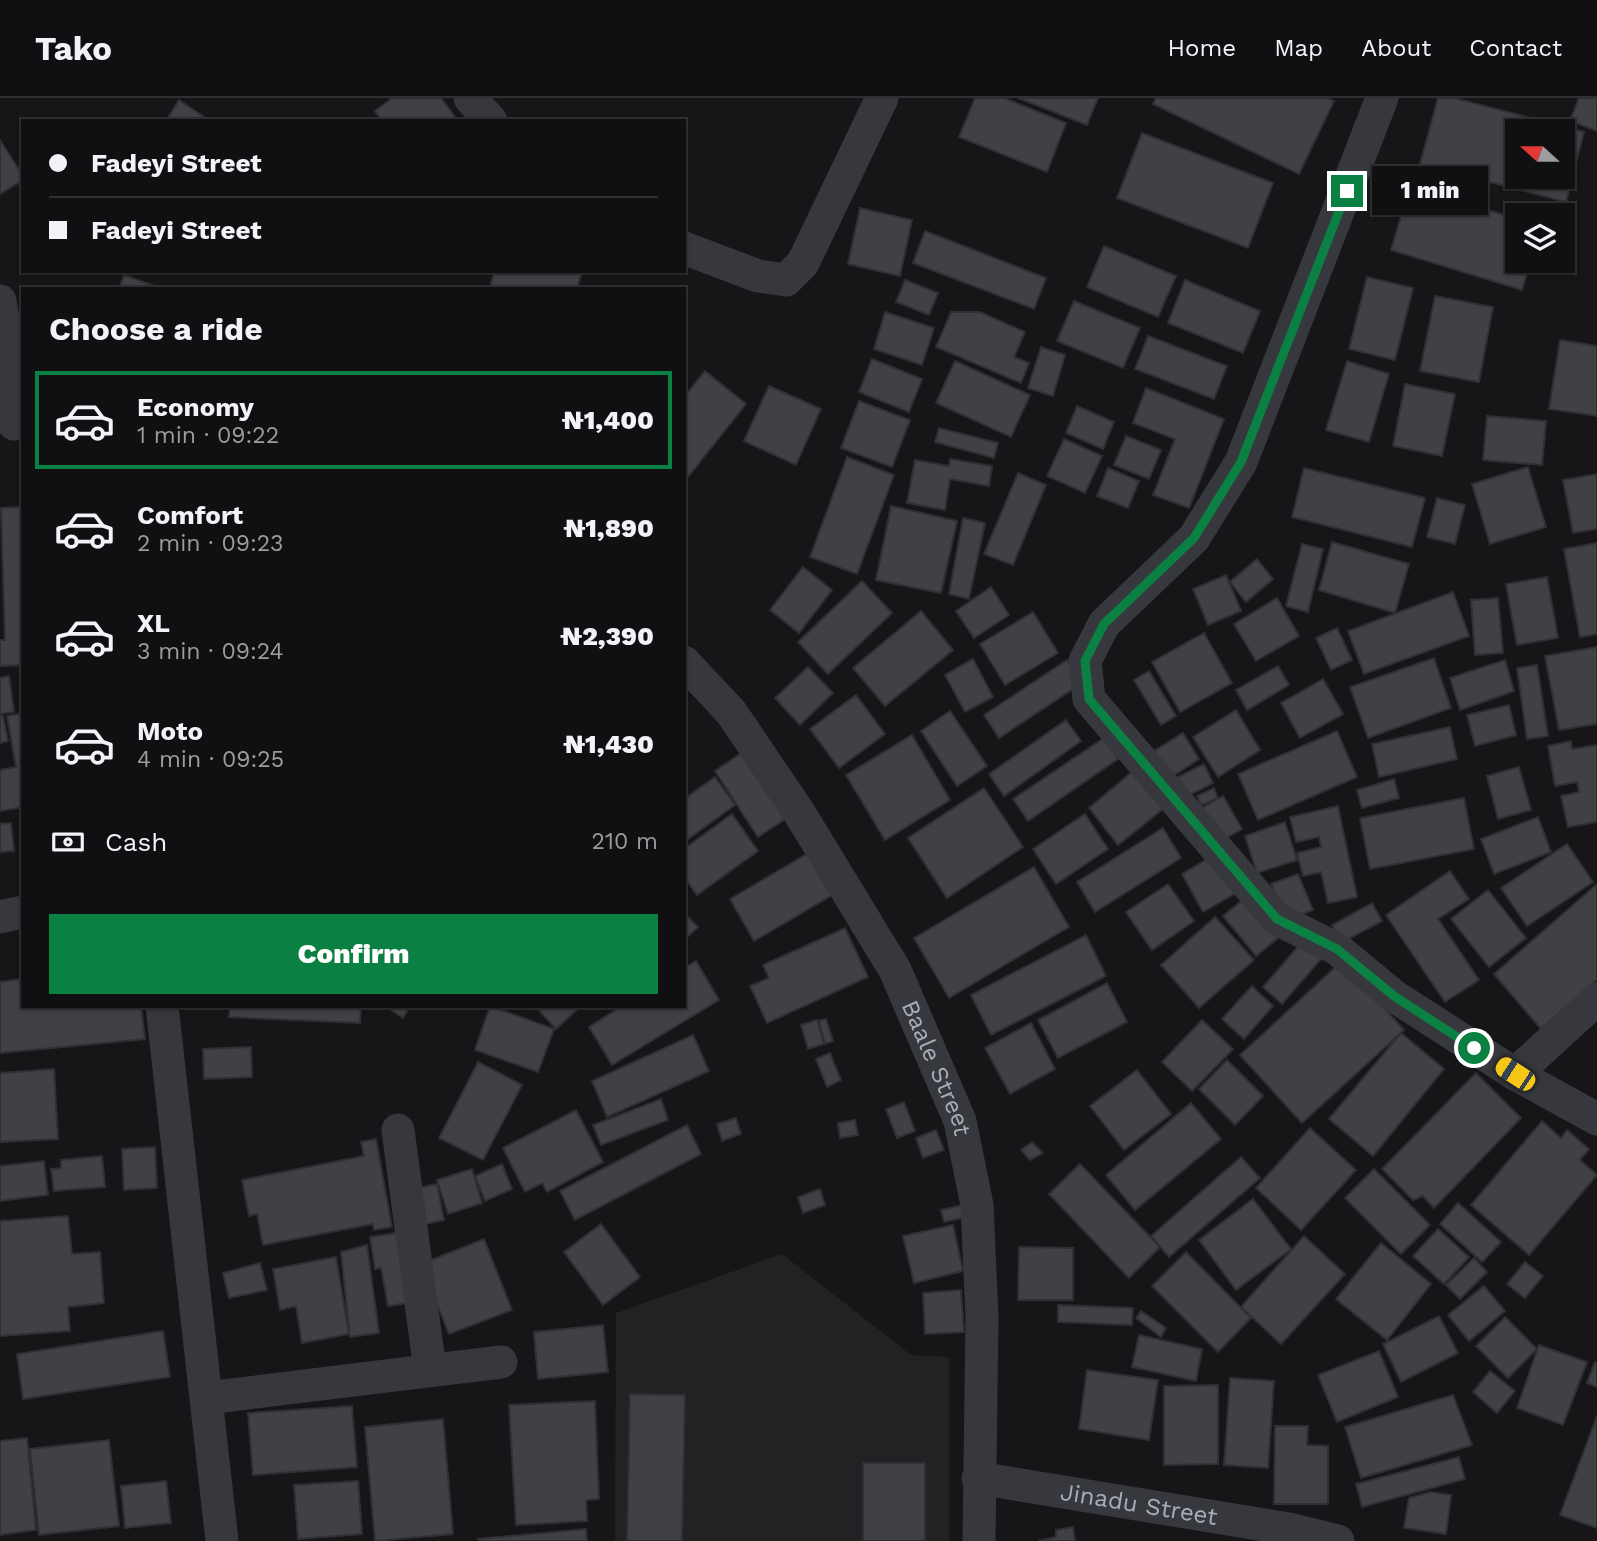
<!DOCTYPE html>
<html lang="en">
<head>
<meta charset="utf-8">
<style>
  :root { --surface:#101012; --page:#1e1e20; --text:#f1f3f6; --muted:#9c9d9f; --line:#303032; --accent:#0b8043 }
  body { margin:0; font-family:"Work Sans",sans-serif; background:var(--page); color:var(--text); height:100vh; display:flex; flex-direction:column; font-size:26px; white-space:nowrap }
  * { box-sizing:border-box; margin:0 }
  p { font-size:23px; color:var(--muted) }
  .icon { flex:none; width:38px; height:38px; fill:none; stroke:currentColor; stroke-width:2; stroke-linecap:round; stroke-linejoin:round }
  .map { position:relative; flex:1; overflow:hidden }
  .sheet { position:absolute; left:21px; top:189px; width:665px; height:721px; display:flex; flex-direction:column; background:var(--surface); border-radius:0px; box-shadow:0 2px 5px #0004,0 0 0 2px var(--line) }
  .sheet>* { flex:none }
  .top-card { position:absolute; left:21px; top:21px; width:665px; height:154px; border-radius:0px; box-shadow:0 2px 5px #0004,0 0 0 2px var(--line); display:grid; align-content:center; height:154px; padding:0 28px; background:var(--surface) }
  .needle { width:46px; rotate:291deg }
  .buttons { position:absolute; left:1505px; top:21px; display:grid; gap:14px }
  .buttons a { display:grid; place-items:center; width:70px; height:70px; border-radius:0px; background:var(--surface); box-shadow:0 2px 5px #0004,0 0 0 2px var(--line); font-size:35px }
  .end { position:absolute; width:32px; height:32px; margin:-16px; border:9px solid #0b8043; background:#fff; box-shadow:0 0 0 4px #fff }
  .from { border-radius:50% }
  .bubble { position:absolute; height:49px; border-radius:0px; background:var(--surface); box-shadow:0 2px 5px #0004,0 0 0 2px var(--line); font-size:23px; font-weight:800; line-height:49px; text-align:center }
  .car { position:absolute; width:21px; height:42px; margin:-21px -10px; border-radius:9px; box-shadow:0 0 5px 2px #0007; background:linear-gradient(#f5c518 24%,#345 0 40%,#f5c518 0 76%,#345 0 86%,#f5c518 0) }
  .top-card b { display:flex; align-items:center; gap:24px; height:66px; font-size:26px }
  .top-card b+b { border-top:2px solid var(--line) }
  .top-card i { width:18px; height:18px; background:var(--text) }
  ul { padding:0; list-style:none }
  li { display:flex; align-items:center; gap:21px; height:98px; margin:0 14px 10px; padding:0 14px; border:4px solid transparent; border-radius:0px }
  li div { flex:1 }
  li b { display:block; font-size:26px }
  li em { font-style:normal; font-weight:800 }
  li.current { border-color:var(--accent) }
  li>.icon { width:63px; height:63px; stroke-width:1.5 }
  h2 { padding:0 28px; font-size:32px; line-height:84px }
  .pay { display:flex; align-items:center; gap:18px; height:77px; padding:0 28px; font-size:26px }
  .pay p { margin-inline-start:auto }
  .cta { display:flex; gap:14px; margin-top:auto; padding:14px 28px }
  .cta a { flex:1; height:80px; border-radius:0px; background:var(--accent); color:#fff; font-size:28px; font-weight:800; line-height:80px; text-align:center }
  header { display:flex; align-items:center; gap:42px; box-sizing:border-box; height:98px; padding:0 35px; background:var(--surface); border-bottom:2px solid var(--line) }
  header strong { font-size:33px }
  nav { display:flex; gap:38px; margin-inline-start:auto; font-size:24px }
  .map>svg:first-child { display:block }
  .built { fill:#222225 }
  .building { fill:#404145; stroke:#303034; stroke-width:2; fill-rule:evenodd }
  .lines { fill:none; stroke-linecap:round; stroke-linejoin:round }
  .minor { stroke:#37383d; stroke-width:33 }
  .route { stroke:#0b8043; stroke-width:9 }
  .labels { text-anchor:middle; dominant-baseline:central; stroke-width:6; stroke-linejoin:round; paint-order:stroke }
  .street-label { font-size:24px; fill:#a8adb8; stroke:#111113 }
</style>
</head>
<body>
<header>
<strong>Tako</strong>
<nav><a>Home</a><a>Map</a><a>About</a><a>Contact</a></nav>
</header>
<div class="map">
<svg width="1597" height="1443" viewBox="0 0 1597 1443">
  <rect width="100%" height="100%" fill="#161618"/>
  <!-- built -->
  <path class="built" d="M782 1156 911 1257 949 1259V1443H615L616 1215Z"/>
  <!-- building -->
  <g class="building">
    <path d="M392 0H441L458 23H382L375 13Z"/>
    <path d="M975 0H1004L1066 25 1047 74 959 39Z"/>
    <path d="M1018 0H1098L1087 27Z"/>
    <path d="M1156 0H1327L1334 3 1299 76 1153 6Z"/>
    <path d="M1438 0H1454L1584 34 1566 104 1420 66ZM1517 33H1563V79H1517Z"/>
    <path d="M1579 0H1597V33L1570 23Z"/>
    <path d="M179 2 210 23H166Z"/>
    <path d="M1142 35 1273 85 1248 150 1117 100Z"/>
    <path d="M0 42 23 78V82L0 96Z"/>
    <path d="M1410 88 1517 121V163H1531L1522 192 1391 152Z"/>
    <path d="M860 110 912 122 900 178 848 166Z"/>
    <path d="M925 133 1046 180 1034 211 913 165Z"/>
    <path d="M1104 148 1176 178 1158 219 1087 189Z"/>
    <path d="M494 173H582L577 191H490Z"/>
    <path d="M124 177 160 190 127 191 120 188Z"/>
    <path d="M1367 179 1413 190 1395 262 1349 251Z"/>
    <path d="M905 182 938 195 929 217 896 204Z"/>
    <path d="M1185 182 1260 213 1243 255 1168 225Z"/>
    <path d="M1435 198 1493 209 1479 284 1420 273Z"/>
    <path d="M1074 203 1140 230 1123 270 1057 243Z"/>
    <path d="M885 214 934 230 922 267 874 251Z"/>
    <path d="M951 214H980L1025 234 1014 259 1029 265 1021 285 936 249Z"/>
    <path d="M1148 238 1227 268 1214 301 1135 271Z"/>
    <path d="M1560 242 1597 248V318L1549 311Z"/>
    <path d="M1041 249 1065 257 1053 298 1028 290Z"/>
    <path d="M872 261 922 281 909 314 859 294Z"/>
    <path d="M955 263 1030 297 1011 339 936 305Z"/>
    <path d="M1347 263 1389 276 1369 344 1326 332Z"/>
    <path d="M705 273 746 306 684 384V299Z"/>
    <path d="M1405 286 1455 296 1442 358 1393 348Z"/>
    <path d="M769 288 821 311 796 367 744 343Z"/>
    <path d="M1146 290 1224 321 1189 410 1153 397 1175 341 1133 325Z"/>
    <path d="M859 303 910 322 892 369 841 350Z"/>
    <path d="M1077 308 1114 324 1103 351 1066 335Z"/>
    <path d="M1487 318 1546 323 1542 367 1483 362Z"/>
    <path d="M939 330 998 345 994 360 935 344Z"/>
    <path d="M1126 338 1161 352 1149 381 1114 367Z"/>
    <path d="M1064 341 1102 358 1085 395 1047 378Z"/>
    <path d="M847 359 894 377 857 476 810 459Z"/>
    <path d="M950 361 992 368 989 388 950 381 945 412 907 405 915 362 949 368Z"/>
    <path d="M1528 369 1546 429 1490 446 1472 386Z"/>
    <path d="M1108 370 1139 383 1128 410 1097 398Z"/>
    <path d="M1304 370 1425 400 1412 449 1292 419Z"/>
    <path d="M1018 375 1046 387 1013 467 984 456Z"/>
    <path d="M1597 376V431L1573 435 1563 382Z"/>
    <path d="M1437 400 1465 407 1455 446 1427 439Z"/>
    <path d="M891 408 957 423 941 495 876 482Z"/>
    <path d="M23 409V567L0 568V542H5L1 410Z"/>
    <path d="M963 420 985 425 969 501 949 496Z"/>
    <path d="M1332 444 1409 466 1395 515 1319 492Z"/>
    <path d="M1597 445V536L1580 539 1564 451Z"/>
    <path d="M1302 446 1323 451 1308 514 1286 508Z"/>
    <path d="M1257 461 1273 481 1246 504 1230 484Z"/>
    <path d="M803 469 832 492 799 535 770 512Z"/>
    <path d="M1226 477 1241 513 1208 527 1193 491Z"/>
    <path d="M1547 479 1558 540 1517 547 1506 486Z"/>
    <path d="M862 483 892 515 828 576 798 544Z"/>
    <path d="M991 489 1009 517 974 540 956 513Z"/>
    <path d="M1453 494 1469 538 1364 576 1348 533Z"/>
    <path d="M1277 500 1299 538 1256 563 1234 526Z"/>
    <path d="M1498 500 1503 555 1475 557 1471 502Z"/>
    <path d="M921 513 953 552 885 608 853 570Z"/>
    <path d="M1033 514 1058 555 1005 587 980 546Z"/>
    <path d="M1337 530 1352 562 1331 572 1316 540Z"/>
    <path d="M1204 535 1232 585 1180 614 1152 564Z"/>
    <path d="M1597 549V626L1559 632 1545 558Z"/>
    <path d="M1434 560 1451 610 1368 640 1350 589Z"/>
    <path d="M973 561 993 599 965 614 945 577Z"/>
    <path d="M1067 562 1082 585 999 640 984 617Z"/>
    <path d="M1505 562 1514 593 1460 612 1450 580Z"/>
    <path d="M1537 567 1548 638 1527 641 1517 570Z"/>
    <path d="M1278 568 1289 587 1247 612 1236 592Z"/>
    <path d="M808 569 833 595 800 627 775 600Z"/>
    <path d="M1149 573 1176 618 1161 627 1134 582Z"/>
    <path d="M9 578 14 614 0 616V580Z"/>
    <path d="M1323 581 1343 616 1300 640 1281 605Z"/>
    <path d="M856 597 885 636 839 670 810 631Z"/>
    <path d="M1509 607 1516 637 1475 648 1467 617Z"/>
    <path d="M1236 612 1260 652 1218 679 1193 639Z"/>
    <path d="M950 613 987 668 957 688 921 633Z"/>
    <path d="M23 615V709L0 713V672L16 669 7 618Z"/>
    <path d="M0 618H3L8 643 0 645Z"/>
    <path d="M1066 622 1081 643 1004 698 989 676Z"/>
    <path d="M1450 629 1457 661 1379 679 1372 646Z"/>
    <path d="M1337 633 1357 679 1258 722 1238 676Z"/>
    <path d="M1183 635 1199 661 1170 680 1154 653Z"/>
    <path d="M912 637 950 702 885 742 846 677Z"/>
    <path d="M1104 640 1118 661 1028 723 1013 701Z"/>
    <path d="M1571 643 1572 651 1597 647V724L1568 729 1561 698 1579 694 1577 684 1555 688 1548 648Z"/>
    <path d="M743 654 787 720 758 739 715 673Z"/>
    <path d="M1204 666 1213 685 1182 701 1172 682Z"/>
    <path d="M1519 669 1531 712 1498 721 1487 678Z"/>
    <path d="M1133 673 1163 711 1118 747 1089 710Z"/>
    <path d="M715 679 735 707 684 744V701Z"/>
    <path d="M1394 681 1399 700 1362 710 1357 692Z"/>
    <path d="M984 690 1023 749 947 800 908 740Z"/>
    <path d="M1214 690 1218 700 1201 707 1197 698Z"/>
    <path d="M1223 698 1242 731 1217 745 1198 712Z"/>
    <path d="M1464 700 1474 751 1370 771 1360 720Z"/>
    <path d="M1338 708 1357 799 1328 805 1321 774 1303 778 1297 755 1321 749 1319 739 1296 744 1290 719Z"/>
    <path d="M732 716 758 753 697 797 684 779V751Z"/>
    <path d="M1085 716 1108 751 1056 786 1033 751Z"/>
    <path d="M1538 719 1551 754 1494 776 1481 741Z"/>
    <path d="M1285 724 1297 762 1257 775 1245 738Z"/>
    <path d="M11 725 14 753 0 754V726Z"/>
    <path d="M1163 730 1181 760 1095 814 1077 784Z"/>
    <path d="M1567 746 1593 784 1527 828 1501 790Z"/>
    <path d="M812 753 836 795 754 843 730 801Z"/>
    <path d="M1214 757 1236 795 1203 814 1182 776Z"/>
    <path d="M1034 769 1069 829 949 900 914 840Z"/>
    <path d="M1450 773 1469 801 1438 821 1479 882 1445 904 1386 817Z"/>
    <path d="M1298 776 1313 812 1286 823 1271 786Z"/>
    <path d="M1168 786 1194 823 1152 852 1126 814Z"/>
    <path d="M1597 786V882L1541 931 1494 876Z"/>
    <path d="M1488 792 1526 840 1489 869 1451 821Z"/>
    <path d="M1245 800 1278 840 1256 858 1223 818Z"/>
    <path d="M1372 805 1382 823 1341 845 1332 827Z"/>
    <path d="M684 815 698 829 684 842Z"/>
    <path d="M1215 819 1254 862 1199 910 1161 867Z"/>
    <path d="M845 830 868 879 767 925 750 888 769 880 763 867Z"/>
    <path d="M1086 837 1106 878 991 937 971 897Z"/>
    <path d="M1302 844 1322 860 1282 906 1263 889Z"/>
    <path d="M696 863 719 902 612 967 589 929 622 908H684V870Z"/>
    <path d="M1342 863 1404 932 1302 1025 1240 957Z"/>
    <path d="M23 881V908H141L145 941 0 955V884Z"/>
    <path d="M1107 885 1127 924 1058 960 1038 922Z"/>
    <path d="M1252 888 1273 908 1244 941 1222 921Z"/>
    <path d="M230 908H361L360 925 229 919Z"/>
    <path d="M385 908H410L403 920Z"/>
    <path d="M490 908 554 931 538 974 475 952Z"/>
    <path d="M535 908H581L556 931Z"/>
    <path d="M826 921 833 943 825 946 819 923Z"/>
    <path d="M817 922 824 946 808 951 801 927Z"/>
    <path d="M1202 922 1233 951 1192 993 1162 964Z"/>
    <path d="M1031 925 1055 971 1010 996 985 950Z"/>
    <path d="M1401 935 1444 971 1373 1058 1329 1021Z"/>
    <path d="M693 937 709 973 607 1019 592 983Z"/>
    <path d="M251 949 252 979 204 981 203 951Z"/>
    <path d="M830 955 841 982 827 989 816 961Z"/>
    <path d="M1227 962 1263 998 1235 1027 1199 991Z"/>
    <path d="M478 964 522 987 483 1062 439 1040Z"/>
    <path d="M54 971 58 1041 0 1044V975Z"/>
    <path d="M1137 972 1171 1016 1124 1052 1090 1008Z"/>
    <path d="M1476 975 1521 1020 1434 1110 1423 1098 1413 1102 1382 1071Z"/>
    <path d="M661 1001 668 1022 601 1047 593 1027Z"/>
    <path d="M904 1004 915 1033 897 1040 886 1011Z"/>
    <path d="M1191 1005 1221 1041 1135 1112 1106 1077Z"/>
    <path d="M576 1012 603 1064 547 1094 542 1085 525 1094 503 1050Z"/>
    <path d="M736 1020 741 1036 722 1043 717 1026Z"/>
    <path d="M855 1022 858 1037 840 1040 838 1025Z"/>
    <path d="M1542 1023 1561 1040 1567 1032 1589 1051 1580 1062 1597 1077 1529 1157 1471 1107Z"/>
    <path d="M687 1027 701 1056 575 1122 560 1093Z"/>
    <path d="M1310 1030 1356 1072 1301 1132 1256 1090Z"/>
    <path d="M936 1032 944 1052 923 1060 916 1040Z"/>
    <path d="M376 1041 392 1129 374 1132 373 1126 263 1147 257 1116 249 1118 242 1082 364 1058 361 1044Z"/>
    <path d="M1032 1044 1043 1055 1030 1062 1021 1052Z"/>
    <path d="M155 1049 157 1090 124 1092 122 1051Z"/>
    <path d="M102 1058 105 1089 54 1093 51 1071 61 1070V1062Z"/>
    <path d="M1241 1059 1260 1080 1169 1159 1151 1138Z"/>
    <path d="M44 1063 48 1097 0 1103V1068Z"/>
    <path d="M502 1066 512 1091 485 1103 475 1078Z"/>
    <path d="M1080 1066 1160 1149 1129 1180 1049 1096Z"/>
    <path d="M472 1071 482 1105 448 1116 437 1082Z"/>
    <path d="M1374 1071 1430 1127 1401 1156 1345 1100Z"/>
    <path d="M437 1086 444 1122 420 1127 412 1091Z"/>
    <path d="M820 1091 825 1107 803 1115 798 1099Z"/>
    <path d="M1253 1101 1291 1151 1236 1192 1199 1142Z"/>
    <path d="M1458 1105 1501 1144 1482 1164 1440 1126Z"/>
    <path d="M963 1107 966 1119 944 1124 941 1112Z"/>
    <path d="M68 1118 72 1156 100 1154 104 1205 68 1209 70 1233 0 1238V1123Z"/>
    <path d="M601 1126 640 1179 603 1207 564 1154Z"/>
    <path d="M953 1127 963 1173 914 1185 903 1138Z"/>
    <path d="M1438 1131 1469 1159 1444 1186 1413 1158Z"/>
    <path d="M403 1134 414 1204 388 1208 381 1170 375 1171 370 1139Z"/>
    <path d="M1304 1138 1345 1176 1281 1246 1241 1209Z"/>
    <path d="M484 1141 512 1212 449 1236 421 1166Z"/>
    <path d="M1381 1145 1431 1186 1387 1242 1336 1201Z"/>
    <path d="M367 1147 379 1235 350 1239 341 1154Z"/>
    <path d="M1019 1149 1073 1150V1202H1018Z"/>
    <path d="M1186 1154 1251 1220 1218 1254 1152 1188Z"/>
    <path d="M336 1159 349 1236 302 1245 296 1208 280 1212 273 1171Z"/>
    <path d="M1474 1160 1487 1174 1460 1201 1446 1187Z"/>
    <path d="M1525 1164 1543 1178 1525 1200 1507 1186Z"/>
    <path d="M260 1165 267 1192 229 1200 223 1175Z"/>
    <path d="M1484 1188 1505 1213 1469 1243 1448 1217Z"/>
    <path d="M961 1192 964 1234 925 1236 923 1195Z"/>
    <path d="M1058 1207 1133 1210 1132 1227 1058 1224Z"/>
    <path d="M1141 1213 1166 1230 1161 1239 1136 1220Z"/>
    <path d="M1439 1218 1458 1255 1401 1284 1383 1246Z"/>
    <path d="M1505 1219 1537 1251 1508 1280 1476 1248Z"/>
    <path d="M603 1227 608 1274 538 1281 534 1234Z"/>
    <path d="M163 1233 170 1279 23 1301 17 1256Z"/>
    <path d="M1139 1237 1202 1251 1196 1283 1132 1269Z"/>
    <path d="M1539 1247 1587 1264 1563 1327 1517 1310Z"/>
    <path d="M1379 1253 1398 1299 1337 1324 1318 1277Z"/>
    <path d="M1595 1264 1597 1265V1289L1587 1285Z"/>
    <path d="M1087 1272 1158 1282 1149 1342 1079 1331Z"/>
    <path d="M1490 1273 1515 1293 1497 1315 1473 1294Z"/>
    <path d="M1230 1280 1274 1283 1268 1370 1224 1367Z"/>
    <path d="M1218 1287V1366L1164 1367V1288Z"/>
    <path d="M630 1296 685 1297 682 1443H627Z"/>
    <path d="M1453 1297 1472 1347 1361 1380 1345 1329Z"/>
    <path d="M595 1303 599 1401 586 1402 587 1423 516 1427 509 1307Z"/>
    <path d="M352 1308 357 1369 253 1377 248 1315Z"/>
    <path d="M1597 1318V1430L1560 1417Z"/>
    <path d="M443 1321 453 1436 375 1443 365 1329Z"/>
    <path d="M1275 1328H1308L1307 1347 1328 1348V1406H1274Z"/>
    <path d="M27 1340 36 1432 0 1437V1343Z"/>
    <path d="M109 1342 119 1428 39 1437 30 1351Z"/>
    <path d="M1459 1359 1465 1381 1362 1409 1356 1386Z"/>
    <rect x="863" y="1365" width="62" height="78"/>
    <path d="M166 1383 171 1425 125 1430 121 1388Z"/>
    <path d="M358 1383 362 1436 298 1441 294 1387Z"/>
    <path d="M1430 1394 1451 1397 1446 1436 1404 1430 1409 1400Z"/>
    <path d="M1073 1429 1075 1443H1038L1056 1439V1432Z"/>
    <path d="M586 1431 587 1443H478V1441Z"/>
  </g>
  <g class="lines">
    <!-- minor -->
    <g class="minor">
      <path d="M470 0 491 23"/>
      <path d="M1382 0 1241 364 1194 440 1104 526 1085 563 1089 601 1277 821 1337 851 1394 898 1515 976 1597 1021"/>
      <path d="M684 150 758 178 786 182 803 165 882 0"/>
      <path d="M0 203 9 258 14 326"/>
      <path id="s1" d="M684 564 731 614 800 716 895 872 960 1023 977 1107 982 1219 979 1443"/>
      <path d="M0 819 23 814"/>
      <path d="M162 908 222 1443"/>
      <path d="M1515 976 1597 901"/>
      <path d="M398 1032 430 1272"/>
      <path d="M207 1300 501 1264"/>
      <path id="s2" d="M978 1380 1289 1431 1338 1443"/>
    </g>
  </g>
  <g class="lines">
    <!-- route -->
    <path class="route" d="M1347 93 1241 364 1194 440 1104 526 1085 563 1089 601 1277 821 1337 851 1394 898 1474 950"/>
  </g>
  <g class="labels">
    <!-- street labels -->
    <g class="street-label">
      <text stroke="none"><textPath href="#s1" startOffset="481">Baale Street</textPath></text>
      <text stroke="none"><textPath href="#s2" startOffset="163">Jinadu Street</textPath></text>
    </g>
  </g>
</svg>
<div class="buttons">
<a><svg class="needle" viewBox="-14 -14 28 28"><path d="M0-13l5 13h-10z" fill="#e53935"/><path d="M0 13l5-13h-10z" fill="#9c9d9f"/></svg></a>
<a><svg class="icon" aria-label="layers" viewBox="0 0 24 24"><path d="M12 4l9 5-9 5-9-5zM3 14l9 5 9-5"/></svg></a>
</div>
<i class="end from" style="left:1474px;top:950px"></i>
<i class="end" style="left:1347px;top:93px"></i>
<div class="bubble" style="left:1372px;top:68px;width:116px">1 min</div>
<i class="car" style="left:1515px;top:976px;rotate:303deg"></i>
<div class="top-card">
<b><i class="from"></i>Fadeyi Street</b>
<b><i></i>Fadeyi Street</b>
</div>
<section class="sheet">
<h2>Choose a ride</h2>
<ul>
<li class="current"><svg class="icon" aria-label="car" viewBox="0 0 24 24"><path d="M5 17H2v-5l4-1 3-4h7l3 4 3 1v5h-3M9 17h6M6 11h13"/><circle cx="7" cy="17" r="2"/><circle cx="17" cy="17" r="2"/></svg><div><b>Economy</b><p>1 min · 09:22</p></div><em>₦1,400</em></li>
<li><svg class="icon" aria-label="car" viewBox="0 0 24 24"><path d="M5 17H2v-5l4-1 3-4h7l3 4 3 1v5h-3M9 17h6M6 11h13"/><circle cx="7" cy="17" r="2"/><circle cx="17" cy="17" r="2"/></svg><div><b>Comfort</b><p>2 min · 09:23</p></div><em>₦1,890</em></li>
<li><svg class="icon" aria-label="car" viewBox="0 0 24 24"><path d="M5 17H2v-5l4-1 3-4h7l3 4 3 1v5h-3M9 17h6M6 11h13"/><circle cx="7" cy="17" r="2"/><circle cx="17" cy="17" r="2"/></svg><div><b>XL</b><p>3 min · 09:24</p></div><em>₦2,390</em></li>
<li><svg class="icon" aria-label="car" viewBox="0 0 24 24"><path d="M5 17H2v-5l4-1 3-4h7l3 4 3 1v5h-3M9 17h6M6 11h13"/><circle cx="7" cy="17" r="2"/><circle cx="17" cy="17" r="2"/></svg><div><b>Moto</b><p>4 min · 09:25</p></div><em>₦1,430</em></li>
</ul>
<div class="pay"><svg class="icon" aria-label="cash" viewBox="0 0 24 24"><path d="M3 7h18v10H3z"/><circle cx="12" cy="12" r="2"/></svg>Cash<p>210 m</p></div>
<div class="cta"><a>Confirm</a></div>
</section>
</div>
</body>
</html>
